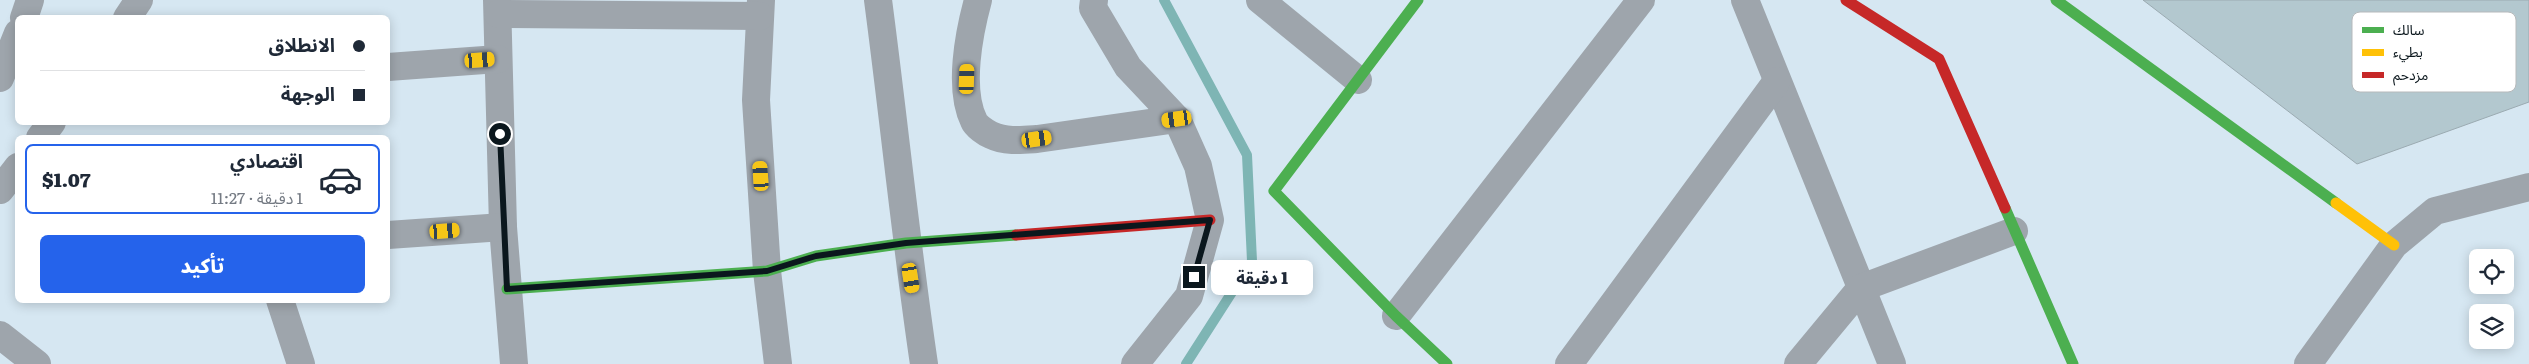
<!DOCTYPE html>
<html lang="ar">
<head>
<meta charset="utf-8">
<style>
  :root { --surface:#fff; --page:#f2f2f3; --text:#1f2937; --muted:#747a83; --line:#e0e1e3; --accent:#2563eb }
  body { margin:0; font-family:Literata,"Noto Sans Arabic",serif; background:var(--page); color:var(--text); direction:rtl; height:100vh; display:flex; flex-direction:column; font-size:19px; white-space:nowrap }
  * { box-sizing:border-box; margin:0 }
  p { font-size:16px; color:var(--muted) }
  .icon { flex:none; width:28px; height:28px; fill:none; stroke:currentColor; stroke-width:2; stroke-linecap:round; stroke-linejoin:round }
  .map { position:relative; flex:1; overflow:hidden; direction:ltr }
  .side { position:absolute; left:15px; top:135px; width:375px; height:168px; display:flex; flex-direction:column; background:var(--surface); border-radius:8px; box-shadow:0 2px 12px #0003; direction:rtl }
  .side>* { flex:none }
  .guide { position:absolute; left:15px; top:15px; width:375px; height:110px; border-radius:8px; box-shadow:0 2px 12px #0003; direction:rtl; display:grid; align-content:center; height:110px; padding:0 25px; background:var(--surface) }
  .tools { position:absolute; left:2469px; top:249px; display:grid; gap:10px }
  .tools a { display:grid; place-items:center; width:45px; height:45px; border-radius:8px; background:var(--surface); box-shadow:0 2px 12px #0003; font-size:25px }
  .end { position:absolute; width:22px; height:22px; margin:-11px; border:6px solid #0b171d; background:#fff; box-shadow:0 0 0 2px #fff }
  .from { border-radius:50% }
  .bubble { position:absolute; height:35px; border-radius:8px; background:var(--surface); box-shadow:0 2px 12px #0003; font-size:16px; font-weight:800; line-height:35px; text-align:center; direction:rtl }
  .car { position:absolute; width:15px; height:30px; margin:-15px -8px; border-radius:6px; box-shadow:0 0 4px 1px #0007; background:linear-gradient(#f5c518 24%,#345 0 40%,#f5c518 0 76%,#345 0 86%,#f5c518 0) }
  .guide b { display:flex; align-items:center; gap:18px; height:48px; font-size:19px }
  .guide b+b { border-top:1px solid var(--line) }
  .guide i { width:12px; height:12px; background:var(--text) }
  ul { padding:9px 0 0; list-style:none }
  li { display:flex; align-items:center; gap:15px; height:70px; margin:0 10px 8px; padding:0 15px; border:2px solid transparent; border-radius:8px }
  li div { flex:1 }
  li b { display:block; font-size:19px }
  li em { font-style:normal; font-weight:800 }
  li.selected { border-color:var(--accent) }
  li>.icon { width:45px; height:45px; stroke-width:1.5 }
  .cta { display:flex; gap:10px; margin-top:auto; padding:10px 25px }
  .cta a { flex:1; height:58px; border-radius:8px; background:var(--accent); color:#fff; font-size:20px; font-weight:800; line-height:58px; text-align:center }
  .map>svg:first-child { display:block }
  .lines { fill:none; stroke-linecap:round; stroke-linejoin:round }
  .stream { stroke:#7eb5b4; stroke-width:10 }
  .building { fill:#b3c8cf; stroke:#9baab1 }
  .street { stroke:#9ea5ac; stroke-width:28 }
  .fast { stroke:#4caf50; stroke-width:11 }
  .slow { stroke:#ffc107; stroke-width:11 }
  .jam { stroke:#c62828; stroke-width:11 }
  .route { stroke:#0b171d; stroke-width:6 }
  .key { fill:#fff; stroke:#b6b9bb; stroke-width:1 }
  .key-label { font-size:14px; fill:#0b171d }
</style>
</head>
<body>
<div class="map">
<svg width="2529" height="364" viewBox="0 0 2529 364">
  <rect width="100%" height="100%" fill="#d6e7f2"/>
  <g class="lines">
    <!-- stream -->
    <path class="stream" d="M1164 0 1247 155 1252 261 1186 364"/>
  </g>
  <!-- building -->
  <path class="building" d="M2143 0H2529V102L2357 164Z"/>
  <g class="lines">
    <!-- street -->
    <g class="street">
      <path d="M497 0 503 227 514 364"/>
      <path d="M761 0 756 100 767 271 778 364"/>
      <path d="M878 0C894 121 906 243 924 364"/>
      <path d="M978 0C969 33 958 89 974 121 976 126 986 133 991 135 1005 142 1023 140 1037 139L1177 119"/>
      <path d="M1094 0 1093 8 1128 67 1177 119 1198 166 1210 220 1189 296 1135 364"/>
      <path d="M1260 0 1358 80"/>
      <path d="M1745 0 1892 364"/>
      <path d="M498 14 760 16"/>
      <path d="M24 18 30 0"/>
      <path d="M127 18 139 0"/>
      <path d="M388 67 498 59"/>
      <path d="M0 78 18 33"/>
      <path d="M40 138 52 122"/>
      <path d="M0 190 18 167"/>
      <path d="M388 235 503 227"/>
      <path d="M280 300 301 364"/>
      <path d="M1396 316 1641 0"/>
      <path d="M0 335 37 364"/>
      <path d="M1569 364 1777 81"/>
      <path d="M1798 364 1861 288 2014 231"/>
      <path d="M2308 364 2394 245 2435 211 2529 187"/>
    </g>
    <!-- fast -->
    <g class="fast">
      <path d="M1418 0 1274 191 1396 316 1447 364"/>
      <path d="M2056 0 2336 203"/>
      <path d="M2005 208 2073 364"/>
      <path d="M507 289 767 271 816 256 906 243 1016 235"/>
    </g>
    <!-- slow -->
    <path class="slow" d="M2336 203 2394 245"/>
    <!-- jam -->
    <g class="jam">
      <path d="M1846 0 1939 59 2005 208"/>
      <path d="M1016 235 1210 220"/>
    </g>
  </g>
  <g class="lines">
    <!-- route -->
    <path class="route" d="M500 134 507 289 767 271 816 256 906 243 1210 220 1194 277"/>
  </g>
  <!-- legend -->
  <rect x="2352" y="12" width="164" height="80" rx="8" class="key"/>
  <rect x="2362" y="27" width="22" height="6" fill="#4caf50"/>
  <rect x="2362" y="49" width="22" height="7" fill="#ffc107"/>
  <rect x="2362" y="72" width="22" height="6" fill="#c62828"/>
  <g class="key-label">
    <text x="2393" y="35">سالك</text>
    <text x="2393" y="57">بطيء</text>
    <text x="2393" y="80">مزدحم</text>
  </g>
</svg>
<div class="tools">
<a><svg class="icon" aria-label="locate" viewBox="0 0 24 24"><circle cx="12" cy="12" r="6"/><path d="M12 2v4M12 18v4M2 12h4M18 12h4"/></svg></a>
<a><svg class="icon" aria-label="layers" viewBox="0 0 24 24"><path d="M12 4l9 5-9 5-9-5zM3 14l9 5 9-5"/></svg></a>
</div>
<i class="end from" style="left:500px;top:134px"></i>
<i class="end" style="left:1194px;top:277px"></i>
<div class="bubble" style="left:1211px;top:260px;width:102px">1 دقيقة</div>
<i class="car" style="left:480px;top:60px;rotate:86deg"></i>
<i class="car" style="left:967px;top:79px;rotate:2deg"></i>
<i class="car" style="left:1177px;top:119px;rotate:262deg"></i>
<i class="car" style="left:1037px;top:139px;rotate:82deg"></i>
<i class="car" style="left:761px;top:176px;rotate:356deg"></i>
<i class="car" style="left:445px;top:231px;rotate:86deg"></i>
<i class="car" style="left:911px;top:278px;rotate:171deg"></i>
<div class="guide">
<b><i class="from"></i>الانطلاق</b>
<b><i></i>الوجهة</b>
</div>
<section class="side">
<ul>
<li class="selected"><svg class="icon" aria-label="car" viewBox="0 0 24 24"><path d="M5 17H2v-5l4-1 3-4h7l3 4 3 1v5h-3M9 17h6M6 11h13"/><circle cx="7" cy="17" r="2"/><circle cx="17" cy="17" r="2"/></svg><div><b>اقتصادي</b><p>1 دقيقة · 11:27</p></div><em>$1.07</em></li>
</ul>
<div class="cta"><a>تأكيد</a></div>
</section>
</div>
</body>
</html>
